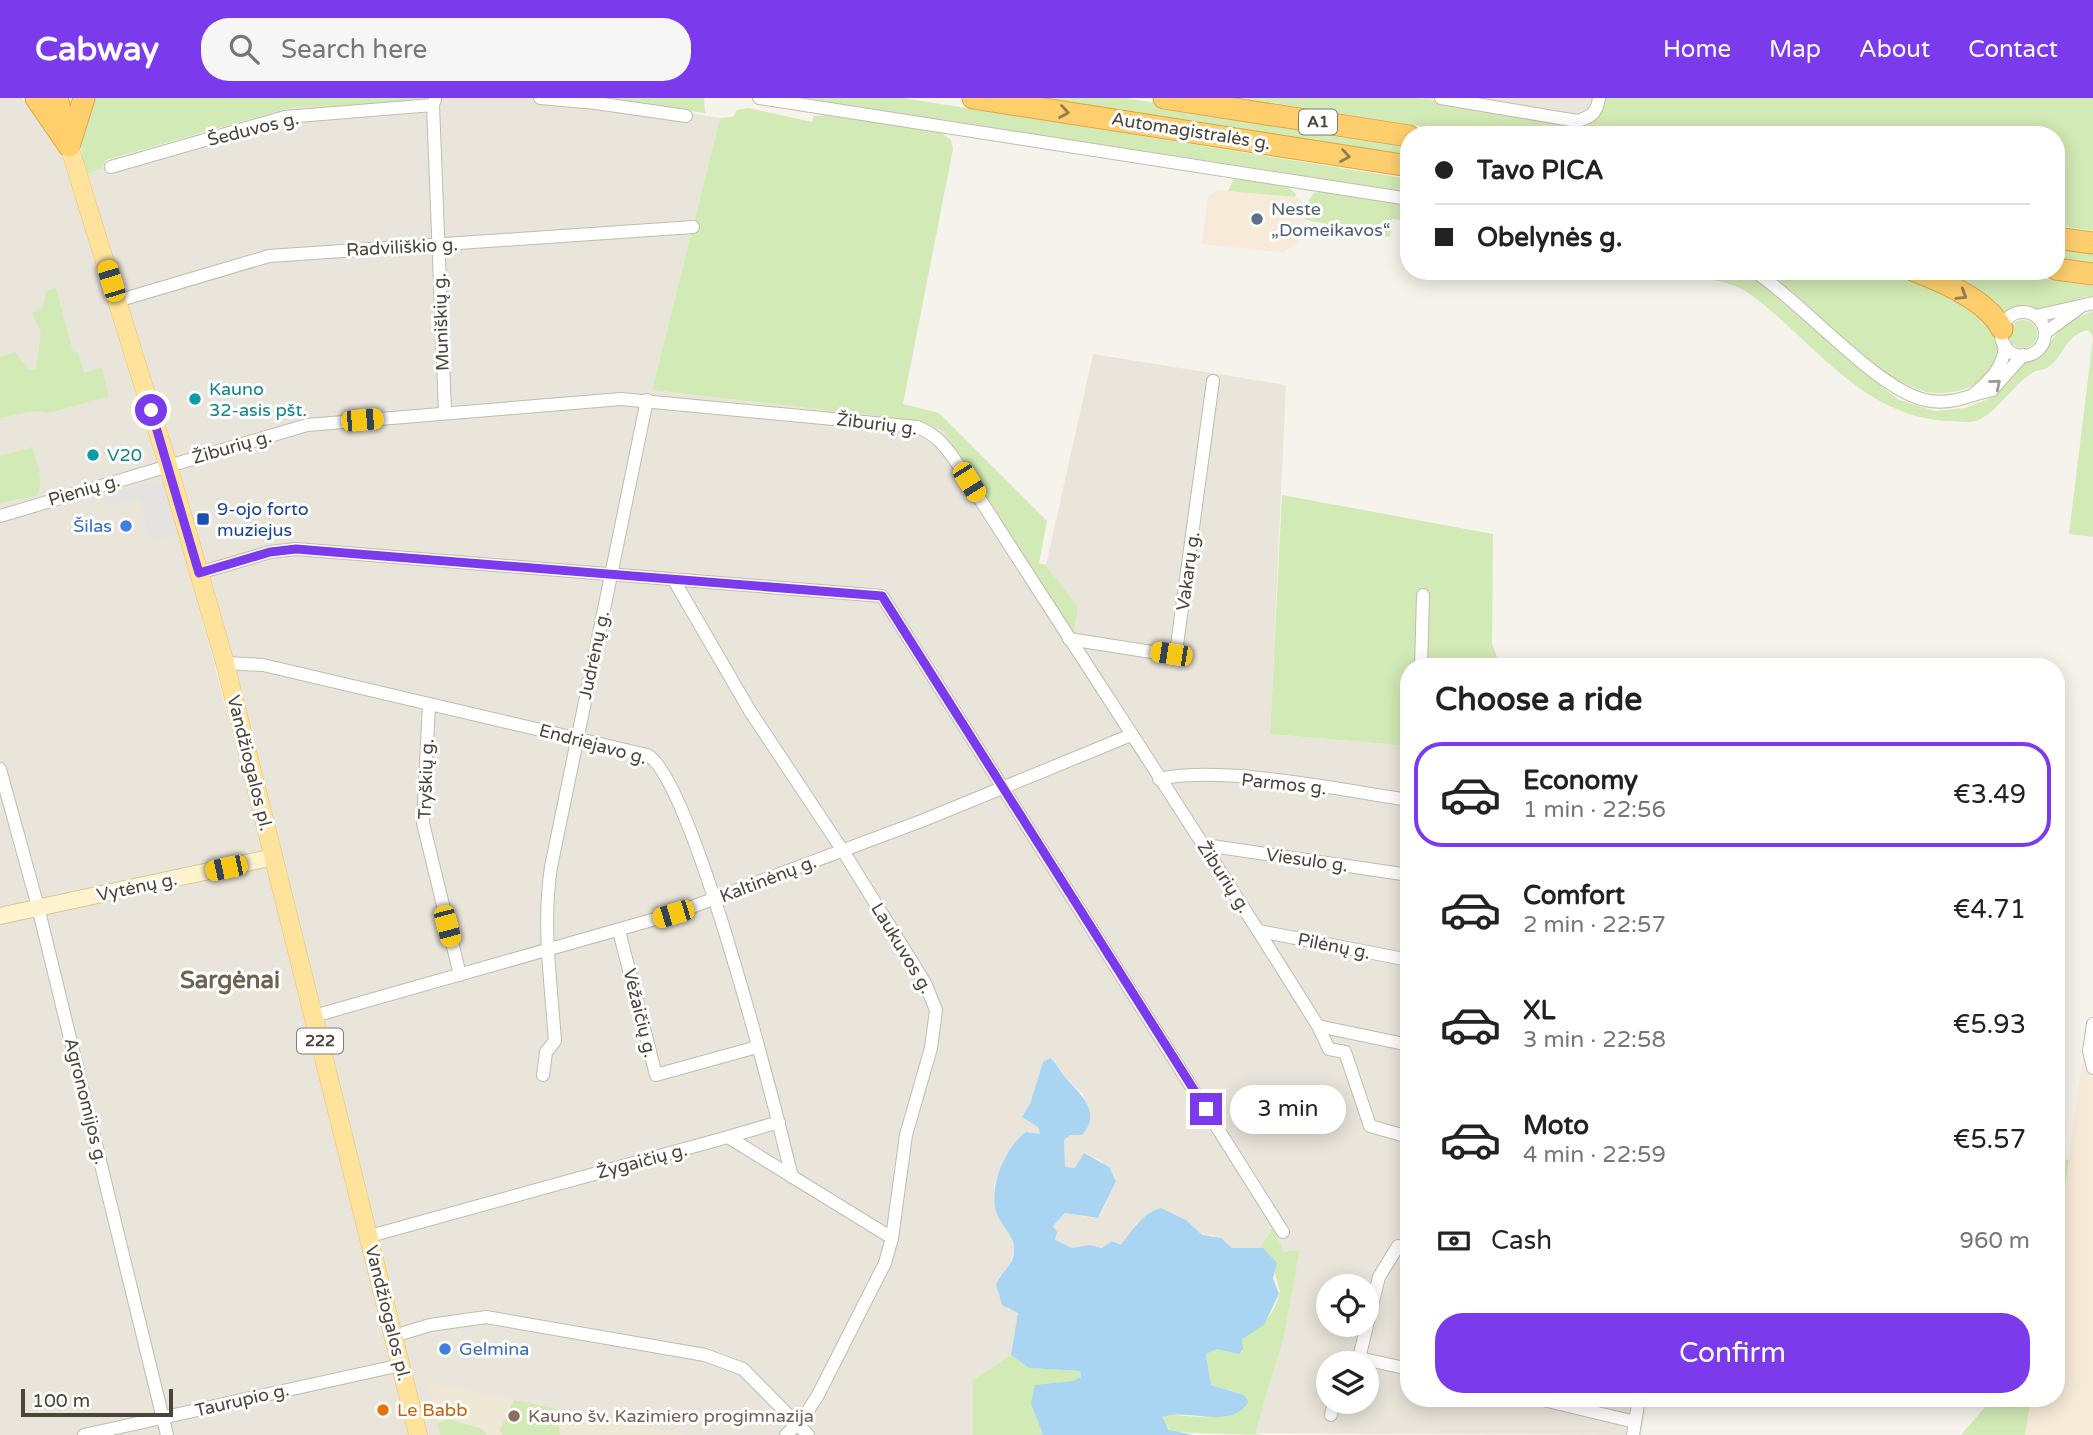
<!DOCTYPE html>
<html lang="en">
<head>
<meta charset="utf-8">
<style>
  :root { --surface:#fff; --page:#f6f6f6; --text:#222; --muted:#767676; --line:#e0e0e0; --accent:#7c3aed }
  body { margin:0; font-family:"Varela Round",sans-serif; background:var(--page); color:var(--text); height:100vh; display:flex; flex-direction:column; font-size:26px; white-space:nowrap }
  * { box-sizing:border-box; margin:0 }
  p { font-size:23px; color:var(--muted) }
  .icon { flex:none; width:38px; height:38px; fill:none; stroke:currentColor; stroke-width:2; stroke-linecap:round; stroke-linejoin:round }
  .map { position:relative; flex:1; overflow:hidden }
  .panel { position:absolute; left:1400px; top:560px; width:665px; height:749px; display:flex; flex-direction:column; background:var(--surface); border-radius:28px; box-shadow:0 4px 18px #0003 }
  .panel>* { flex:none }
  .top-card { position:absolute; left:1400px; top:28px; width:665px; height:154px; border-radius:28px; box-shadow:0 4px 18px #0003; display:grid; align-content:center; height:154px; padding:0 35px; background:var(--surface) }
  .tools { position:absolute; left:1316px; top:1176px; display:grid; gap:14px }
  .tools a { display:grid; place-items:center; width:63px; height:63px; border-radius:50%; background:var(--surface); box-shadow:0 4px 18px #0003; font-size:35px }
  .scale { position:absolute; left:21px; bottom:18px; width:152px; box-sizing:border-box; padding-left:7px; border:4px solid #4b4439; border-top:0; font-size:19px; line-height:24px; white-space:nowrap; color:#4b4439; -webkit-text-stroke:5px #fff; paint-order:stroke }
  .end { position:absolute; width:32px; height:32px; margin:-16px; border:9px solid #7c3aed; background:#fff; box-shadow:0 0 0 4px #fff }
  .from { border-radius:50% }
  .bubble { position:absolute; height:49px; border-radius:24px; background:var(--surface); box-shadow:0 4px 18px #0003; font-size:23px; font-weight:600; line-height:49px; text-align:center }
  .car { position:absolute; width:21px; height:42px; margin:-21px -10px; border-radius:9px; box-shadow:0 0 5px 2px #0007; background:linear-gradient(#f5c518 24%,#345 0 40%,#f5c518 0 76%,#345 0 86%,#f5c518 0) }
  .top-card b { display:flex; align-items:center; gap:24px; height:66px; font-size:26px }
  .top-card b+b { border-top:2px solid var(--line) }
  .top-card i { width:18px; height:18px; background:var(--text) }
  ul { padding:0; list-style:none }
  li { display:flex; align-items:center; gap:21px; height:105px; margin:0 14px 10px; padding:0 21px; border:4px solid transparent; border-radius:28px }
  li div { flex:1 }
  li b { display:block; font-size:26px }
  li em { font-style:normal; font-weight:600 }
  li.current { border-color:var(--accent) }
  li>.icon { width:63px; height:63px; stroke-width:1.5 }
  h2 { padding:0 35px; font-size:32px; line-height:84px }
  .pay { display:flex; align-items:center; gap:18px; height:77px; padding:0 35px; font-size:26px }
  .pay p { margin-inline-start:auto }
  .action { display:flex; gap:14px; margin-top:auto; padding:14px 35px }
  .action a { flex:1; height:80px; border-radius:28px; background:var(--accent); color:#fff; font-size:28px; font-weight:600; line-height:80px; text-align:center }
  header { display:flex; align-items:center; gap:42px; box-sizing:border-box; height:98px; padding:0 35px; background:var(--accent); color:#fff }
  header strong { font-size:33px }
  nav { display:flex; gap:38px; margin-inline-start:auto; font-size:24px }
  .search { width:490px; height:63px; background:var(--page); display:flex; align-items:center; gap:18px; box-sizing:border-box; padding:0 24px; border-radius:28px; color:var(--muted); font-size:26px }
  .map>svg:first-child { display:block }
  .residential { fill:#eae5da; fill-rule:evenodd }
  .commercial { fill:#f7ead8 }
  .education { fill:#efe8d6 }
  .green { fill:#d2eab5 }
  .parking { fill:#e5e3e0 }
  .water { fill:#a9d4f2 }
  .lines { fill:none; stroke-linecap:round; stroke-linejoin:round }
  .street-casing { stroke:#c2bbae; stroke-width:14 }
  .secondary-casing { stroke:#d6c79b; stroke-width:18 }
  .primary-casing { stroke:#e6c16a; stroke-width:19 }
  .highway-casing { stroke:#e0a43c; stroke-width:23 }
  .street { stroke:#fff; stroke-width:12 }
  .secondary { stroke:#fff3cd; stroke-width:16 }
  .primary { stroke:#ffe39c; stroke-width:18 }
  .highway { stroke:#ffcf6e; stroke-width:21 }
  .oneway { stroke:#937c4e }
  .oneway2 { stroke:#9c9892 }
  .route { stroke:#7c3aed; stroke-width:9 }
  .service-dot { fill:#5c6f8a; stroke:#fff; stroke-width:2.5 }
  .culture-dot { fill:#0f9aa8; stroke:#fff; stroke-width:2.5 }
  .transit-dot { fill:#1a4fb4; stroke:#fff; stroke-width:2.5 }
  .shop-dot { fill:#3f7fe0; stroke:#fff; stroke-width:2.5 }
  .food-dot { fill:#e8710a; stroke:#fff; stroke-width:2.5 }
  .education-dot { fill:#8d6e63; stroke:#fff; stroke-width:2.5 }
  .labels { text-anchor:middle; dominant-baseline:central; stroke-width:6; stroke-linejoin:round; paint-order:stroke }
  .shield { fill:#fff; stroke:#817c74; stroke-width:2 }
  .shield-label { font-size:16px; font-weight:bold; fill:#4b4439 }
  .street-label { font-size:18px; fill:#4b4439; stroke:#fff }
  .service-label { font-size:18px; fill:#4e5e75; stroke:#fff; text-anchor:start }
  .culture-label { font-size:18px; fill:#0d838f; stroke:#fff; text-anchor:start }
  .transit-label { font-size:18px; fill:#164399; stroke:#fff; text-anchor:start }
  .shop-label { font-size:18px; fill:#366cbe; stroke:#fff; text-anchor:end }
  .food-label { font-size:18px; fill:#c56008; stroke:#fff; text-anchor:start }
  .education-label { font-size:18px; fill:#785e54; stroke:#fff; text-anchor:start }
  .district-label { font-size:24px; font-weight:bold; fill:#6e6250; stroke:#fff }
</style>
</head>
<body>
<header>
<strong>Cabway</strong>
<div class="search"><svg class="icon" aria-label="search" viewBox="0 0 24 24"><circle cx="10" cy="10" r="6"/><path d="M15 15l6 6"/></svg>Search here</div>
<nav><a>Home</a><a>Map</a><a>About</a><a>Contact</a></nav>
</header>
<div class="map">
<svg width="2093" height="1337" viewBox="0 0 2093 1337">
  <rect width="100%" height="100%" fill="#f6f3ec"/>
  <!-- residential -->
  <g class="residential">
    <path d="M0 0H22L57 44 96 157 166 382 272 787 409 1337H0Z"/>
    <path d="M429 0H600L720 20 652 292 920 323 944 333 1072 537 1078 509 1046 467 1093 256 1286 287 1270 636 1409 648V1300H1647L1641 1337 1255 1335 1283 1242 1298 1152 1284 1155 1273 1130 1259 1150H1232L1212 1137 1202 1138 1186 1122 1161 1110 1136 1125 1128 1141 1121 1147 1113 1143 1102 1150 1089 1147 1072 1150 1055 1143 1057 1136 1053 1128 1065 1115 1093 1120 1101 1117 1116 1080 1100 1062 1084 1055 1075 1070 1065 1069 1064 1042 1090 1018 1083 996 1065 979 1055 963 1043 964 1030 1006 1022 1019 1038 1029 1040 1036 1028 1034 1018 1041 994 1087 996 1114 1010 1135 1014 1151 1009 1168 998 1181 1008 1211 1016 1213 1018 1218 1011 1257 973 1282V1337H425L86 77 100 71 106 63 293 9 424 7ZM1328 1188H1367V1227H1328ZM1328 1265H1367V1304H1328Z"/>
    <path d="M1418 0H1603L1574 27Z"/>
  </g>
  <!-- commercial -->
  <g class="commercial">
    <path d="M1218 92 1295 99 1310 110 1296 146 1284 154H1276L1202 146 1208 98Z"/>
    <path d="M2083 959 2093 960V1337H2025L2031 1300H2056V1147Z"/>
  </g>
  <!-- education -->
  <path class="education" d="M429 1285 514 1302 687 1337H440Z"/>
  <!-- green -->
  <g class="green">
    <path d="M88 0H429L424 7 293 9 106 62 100 71 86 77C78 49 80 28 88 0Z"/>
    <path d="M600 0H704L705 15Z"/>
    <path d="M802 0H903L1409 81V94Z"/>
    <path d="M1029 0H1125L1409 45V59Z"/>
    <path d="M1243 0H1418L1569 26 1571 37H1473Z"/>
    <path d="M1603 0H2093V133L2056 127V37H1580L1602 9Z"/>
    <path d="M748 10 812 24 814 18 832 17 939 33 951 42 953 51 903 306 939 315 1047 423 1039 465 1046 467 1078 509 1073 538 944 333 920 323 652 292 720 20 733 19 737 12Z"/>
    <path d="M1241 78 1285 86 1296 96 1295 99 1228 93 1234 80Z"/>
    <path d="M1320 93 1409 107V123L1392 121 1390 139 1339 132V128L1305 122 1310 111 1305 107 1314 95Z"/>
    <path d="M2056 146 2093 152V169L2056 163Z"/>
    <path d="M1688 173 1744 174 1774 194 1886 292 1899 302 1935 313 1965 310 1986 302 2003 290 2023 265 2045 252 2064 226 2093 213V439L2069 436 2093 240 2089 232C2064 237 2065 258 2047 270 2043 272 2036 272 2032 275 2013 287 2001 309 1981 321 1973 326 1959 323 1950 323 1861 320 1812 240 1747 194 1729 182 1697 181 1688 173Z"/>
    <path d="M1766 173H1901C1921 179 1971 204 1986 217 1990 221 1995 230 1997 236 2018 281 1950 305 1917 291 1859 268 1817 209 1766 173Z"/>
    <path d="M1929 173H1993L2093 188V198C2075 199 2061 210 2044 212 2027 214 2017 205 2002 219Z"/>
    <path d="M56 190 73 254H78L84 275 102 270 109 298 49 315 34 313 0 320V259L15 254 29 272 36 271 41 234 32 215 43 210 46 193Z"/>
    <circle cx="2023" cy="236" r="14"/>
    <path d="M32 349C36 363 46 385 36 398L0 405V358Z"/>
    <path d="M1282 397 1493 436 1492 546 1501 569H1409V648L1270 636Z"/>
    <path d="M2056 1060 2069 1062 2056 1147Z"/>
    <path d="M1273 1130 1284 1154 1298 1152 1299 1155 1283 1242 1255 1335 1262 1337 1172 1334 1162 1321 1163 1317C1188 1316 1234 1328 1249 1304L1244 1297 1211 1287 1206 1256 1217 1251 1242 1254V1241C1262 1226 1274 1220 1280 1193 1274 1178 1275 1156 1259 1150Z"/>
    <path d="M1011 1257 1029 1270 1080 1273 1081 1279 1031 1306 1043 1337H973V1282Z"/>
    <path d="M1993 1300H2031L2025 1337H1961Z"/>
    <path d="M514 1302 557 1311 560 1337H503L500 1332Z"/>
    <path d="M449 1321 482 1331 487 1337H440L437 1325Z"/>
  </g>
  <!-- parking -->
  <path class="parking" d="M166 382 180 435 150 443 139 400 106 408 104 397Z"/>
  <!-- water -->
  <path class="water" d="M1050 960C1057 965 1059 972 1065 979 1079 995 1103 1014 1082 1037H1070L1064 1042 1065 1069 1075 1070 1084 1055 1109 1069 1116 1083 1098 1120 1065 1115 1053 1128 1057 1134 1055 1142 1072 1150 1089 1147 1102 1150 1112 1143 1121 1147C1132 1133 1141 1116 1161 1110L1186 1122 1202 1137 1221 1140 1232 1150H1263L1277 1165 1273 1180 1279 1196 1264 1227 1242 1241 1243 1251 1239 1256 1217 1251 1206 1256 1211 1287 1244 1297 1249 1304C1230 1333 1187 1309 1162 1319L1169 1332 1193 1337H1043L1031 1306 1035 1287 1073 1283 1081 1279 1080 1273 1029 1270 1011 1257 1018 1215 1002 1207 996 1186C1001 1174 1014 1167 1014 1153 1015 1136 1000 1128 996 1113 989 1089 1005 1049 1026 1034L1040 1036 1038 1029 1022 1019 1030 1006 1043 964Z"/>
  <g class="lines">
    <!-- street casing -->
    <g class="street-casing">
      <g id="street">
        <path d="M540 0 596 5 686 18"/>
        <path d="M759 0 1409 101"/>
        <path d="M1441 0 1577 23C1591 19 1597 15 1599 0"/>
        <path d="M435 1 433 7 445 314"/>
        <path d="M111 69 285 19 433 7"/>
        <path d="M1754 173C1802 204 1876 291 1925 302 1942 306 1957 303 1973 297"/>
        <path d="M117 203 269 158 693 129"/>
        <circle cx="2023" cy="236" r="22"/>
        <path d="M2036 218 2093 205"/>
        <path d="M2045 235 2079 210"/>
        <path d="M2005 247C2004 270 1989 283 1973 297L1992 292 2023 257"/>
        <path d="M0 418 307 327 621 301 917 329C936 336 944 347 955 362 1075 551 1200 738 1318 928L1329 951 1345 954 1370 1028 1409 1039"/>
        <path d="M199 475 270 454 296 451 882 498 1283 1134"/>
        <path d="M675 484 750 613 843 753 925 885 936 912 931 950 906 1037 892 1140 885 1165 818 1297 804 1319 786 1337"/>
        <path d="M1069 541 1171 557 1176 554 1213 283"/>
        <path d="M225 565 263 567 647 657C691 676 777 1017 792 1079"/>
        <path d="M1421 569 1423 497"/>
        <path d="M429 607 423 725 460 877"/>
        <path d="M0 671 38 809 167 1337"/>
        <path d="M1159 681C1223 667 1341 692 1409 702"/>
        <path d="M1205 747 1409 777"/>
        <path d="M619 833 656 977 757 949"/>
        <path d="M1259 833 1409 862"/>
        <path d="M314 918 673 816 924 722 1131 637"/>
        <path d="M2093 926 2089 953 2093 970"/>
        <path d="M1318 928 1409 947"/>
        <path d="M543 977 546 954 555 943C551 884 542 828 551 769L647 302"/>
        <path d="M728 1039 779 1024"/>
        <path d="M370 1138 728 1039 892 1140"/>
        <path d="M394 1238 430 1227 486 1219 705 1257 743 1271 808 1337"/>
        <path d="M1359 1260 1379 1179 1398 1148"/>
        <path d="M1353 1265 1359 1260 1409 1271"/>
        <path d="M1535 1300 1635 1324"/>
        <path d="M1331 1317 1334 1304"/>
        <path d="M84 1337 401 1267"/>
        <path d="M1633 1337 1639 1300"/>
      </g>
    </g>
    <!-- secondary casing -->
    <g class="secondary-casing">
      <path id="secondary" d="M0 818 274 759"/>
    </g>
    <!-- primary casing -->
    <g class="primary-casing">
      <path id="primary" d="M69 48 168 367 225 565 418 1337"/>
    </g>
    <!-- highway casing -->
    <g class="highway-casing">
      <g id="highway">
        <path d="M36 0 69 48"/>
        <path d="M57 0 66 33"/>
        <path d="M973 0 1409 68"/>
        <path d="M1164 0 1409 38"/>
        <path d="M69 48 84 0"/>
        <path d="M2056 140 2093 145"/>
        <path d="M2056 171 2093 176"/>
        <path d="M1915 173C1944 184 1988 203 2002 231"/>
      </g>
    </g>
    <!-- street -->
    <use href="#street" class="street"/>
    <!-- secondary -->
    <use href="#secondary" class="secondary"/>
    <!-- primary -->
    <use href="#primary" class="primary"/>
    <!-- highway -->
    <use href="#highway" class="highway"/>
  </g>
  <!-- one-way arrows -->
  <defs><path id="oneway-chevron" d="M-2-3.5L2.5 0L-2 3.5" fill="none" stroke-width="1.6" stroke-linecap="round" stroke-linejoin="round" transform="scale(1.75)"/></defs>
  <g class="oneway">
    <use href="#oneway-chevron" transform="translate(1064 14) rotate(9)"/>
    <use href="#oneway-chevron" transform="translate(1345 58) rotate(9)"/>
    <use href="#oneway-chevron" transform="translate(1962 197) rotate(32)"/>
  </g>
  <use class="oneway2" href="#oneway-chevron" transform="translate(1996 286) rotate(-40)"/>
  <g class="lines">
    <!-- route -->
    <path class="route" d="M151 312 199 475 270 454 296 451 882 498 1206 1011"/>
  </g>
  <!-- markers -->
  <circle class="service-dot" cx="1257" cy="121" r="7"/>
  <g class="culture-dot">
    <circle cx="195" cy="301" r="7"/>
    <circle cx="93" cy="357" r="7"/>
  </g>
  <rect class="transit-dot" x="196" y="414" width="14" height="14" rx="3.5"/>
  <g class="shop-dot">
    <circle cx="126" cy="428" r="7"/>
    <circle cx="445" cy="1251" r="7"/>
  </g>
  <circle class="food-dot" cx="383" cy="1312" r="7"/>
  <circle class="education-dot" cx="514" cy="1318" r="7"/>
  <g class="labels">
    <!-- shield labels -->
    <g class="shield">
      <rect x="1299" y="11.5" width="38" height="25" rx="5"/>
      <rect x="297" y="930.5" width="46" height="25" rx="5"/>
    </g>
    <g class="shield-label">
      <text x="1318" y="24">A1</text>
      <text x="320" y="943">222</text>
    </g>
    <!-- street labels -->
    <g class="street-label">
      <text transform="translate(253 31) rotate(-14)">Šeduvos g.</text>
      <text transform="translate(1191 33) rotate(9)">Automagistralės g.</text>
      <text transform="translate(402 149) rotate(-3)">Radviliškio g.</text>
      <text transform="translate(441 224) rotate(-92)">Muniškių g.</text>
      <text transform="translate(877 326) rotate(7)">Žiburių g.</text>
      <text transform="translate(232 349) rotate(-16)">Žiburių g.</text>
      <text transform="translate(84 392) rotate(-16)">Pienių g.</text>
      <text transform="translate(1188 473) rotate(-82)">Vakarų g.</text>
      <text transform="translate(594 557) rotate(-78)">Judrėnų g.</text>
      <text transform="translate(593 646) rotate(15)">Endriejavo g.</text>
      <text transform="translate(250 665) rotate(76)">Vandžiogalos pl.</text>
      <text transform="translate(426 681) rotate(-88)">Tryškių g.</text>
      <text transform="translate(1284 686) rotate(6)">Parmos g.</text>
      <text transform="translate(1307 762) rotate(8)">Viesulo g.</text>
      <text transform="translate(1224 779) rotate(57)">Žiburių g.</text>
      <text transform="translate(768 781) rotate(-21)">Kaltinėnų g.</text>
      <text transform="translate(137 789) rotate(-12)">Vytėnų g.</text>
      <text transform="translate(1334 848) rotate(11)">Pilėnų g.</text>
      <text transform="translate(902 850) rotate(59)">Laukuvos g.</text>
      <text transform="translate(640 915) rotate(76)">Vėžaičių g.</text>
      <text transform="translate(86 1003) rotate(76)">Agronomijos g.</text>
      <text transform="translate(642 1063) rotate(-15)">Žygaičių g.</text>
      <text transform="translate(388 1215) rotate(76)">Vandžiogalos pl.</text>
      <text transform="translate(242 1302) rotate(-13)">Taurupio g.</text>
    </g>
    <!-- service labels -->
    <g class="service-label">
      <text x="1271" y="111">Neste<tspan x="1271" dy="21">„Domeikavos“</tspan></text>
    </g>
    <!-- culture labels -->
    <g class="culture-label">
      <text x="209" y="291">Kauno<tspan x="209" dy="21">32-asis pšt.</tspan></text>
      <text x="107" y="357">V20</text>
    </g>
    <!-- transit labels -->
    <g class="transit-label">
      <text x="217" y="411">9-ojo forto<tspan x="217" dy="21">muziejus</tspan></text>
    </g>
    <!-- shop labels -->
    <g class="shop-label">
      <text x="112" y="428">Šilas</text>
      <text x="459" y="1251" text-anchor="start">Gelmina</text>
    </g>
    <!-- food labels -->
    <g class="food-label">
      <text x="397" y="1312">Le Babb</text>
    </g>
    <!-- education labels -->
    <g class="education-label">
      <text x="528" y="1318">Kauno šv. Kazimiero progimnazija</text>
    </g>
    <!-- district labels -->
    <g class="district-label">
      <text x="230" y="882">Sargėnai</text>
    </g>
  </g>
</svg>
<div class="tools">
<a><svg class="icon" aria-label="locate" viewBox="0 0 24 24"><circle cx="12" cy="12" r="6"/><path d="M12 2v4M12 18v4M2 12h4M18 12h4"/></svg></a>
<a><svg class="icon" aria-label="layers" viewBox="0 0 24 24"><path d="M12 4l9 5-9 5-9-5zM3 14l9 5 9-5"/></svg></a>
</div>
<div class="scale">100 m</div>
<i class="end from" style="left:151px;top:312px"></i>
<i class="end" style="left:1206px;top:1011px"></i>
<div class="bubble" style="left:1230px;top:987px;width:116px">3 min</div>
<i class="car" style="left:111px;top:183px;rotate:343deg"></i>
<i class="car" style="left:362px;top:322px;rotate:85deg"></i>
<i class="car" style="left:969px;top:384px;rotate:148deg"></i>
<i class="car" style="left:1171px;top:556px;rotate:279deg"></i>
<i class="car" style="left:226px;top:770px;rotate:258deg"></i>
<i class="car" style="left:673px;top:816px;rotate:253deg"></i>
<i class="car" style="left:447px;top:828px;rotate:165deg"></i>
<div class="top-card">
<b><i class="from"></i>Tavo PICA</b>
<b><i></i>Obelynės g.</b>
</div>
<section class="panel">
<h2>Choose a ride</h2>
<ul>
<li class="current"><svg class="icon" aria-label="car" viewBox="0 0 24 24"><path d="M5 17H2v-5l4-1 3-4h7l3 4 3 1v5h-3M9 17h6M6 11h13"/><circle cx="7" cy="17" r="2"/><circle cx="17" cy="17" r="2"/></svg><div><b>Economy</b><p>1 min · 22:56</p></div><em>€3.49</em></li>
<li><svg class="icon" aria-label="car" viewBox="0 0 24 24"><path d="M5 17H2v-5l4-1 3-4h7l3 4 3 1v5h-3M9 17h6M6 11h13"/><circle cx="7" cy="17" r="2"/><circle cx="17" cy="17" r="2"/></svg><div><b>Comfort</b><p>2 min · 22:57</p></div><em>€4.71</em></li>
<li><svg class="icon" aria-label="car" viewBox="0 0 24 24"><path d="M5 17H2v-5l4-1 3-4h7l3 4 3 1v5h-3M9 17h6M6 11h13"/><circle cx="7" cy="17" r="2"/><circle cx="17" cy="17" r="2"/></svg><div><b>XL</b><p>3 min · 22:58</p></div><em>€5.93</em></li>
<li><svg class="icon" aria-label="car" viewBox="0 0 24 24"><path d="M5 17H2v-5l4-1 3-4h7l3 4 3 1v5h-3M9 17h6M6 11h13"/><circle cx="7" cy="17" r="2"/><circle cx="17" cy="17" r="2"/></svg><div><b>Moto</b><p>4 min · 22:59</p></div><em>€5.57</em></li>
</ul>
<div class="pay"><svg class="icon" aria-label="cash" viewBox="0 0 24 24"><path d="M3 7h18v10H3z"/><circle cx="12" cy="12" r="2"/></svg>Cash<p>960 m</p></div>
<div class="action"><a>Confirm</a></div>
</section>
</div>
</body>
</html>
